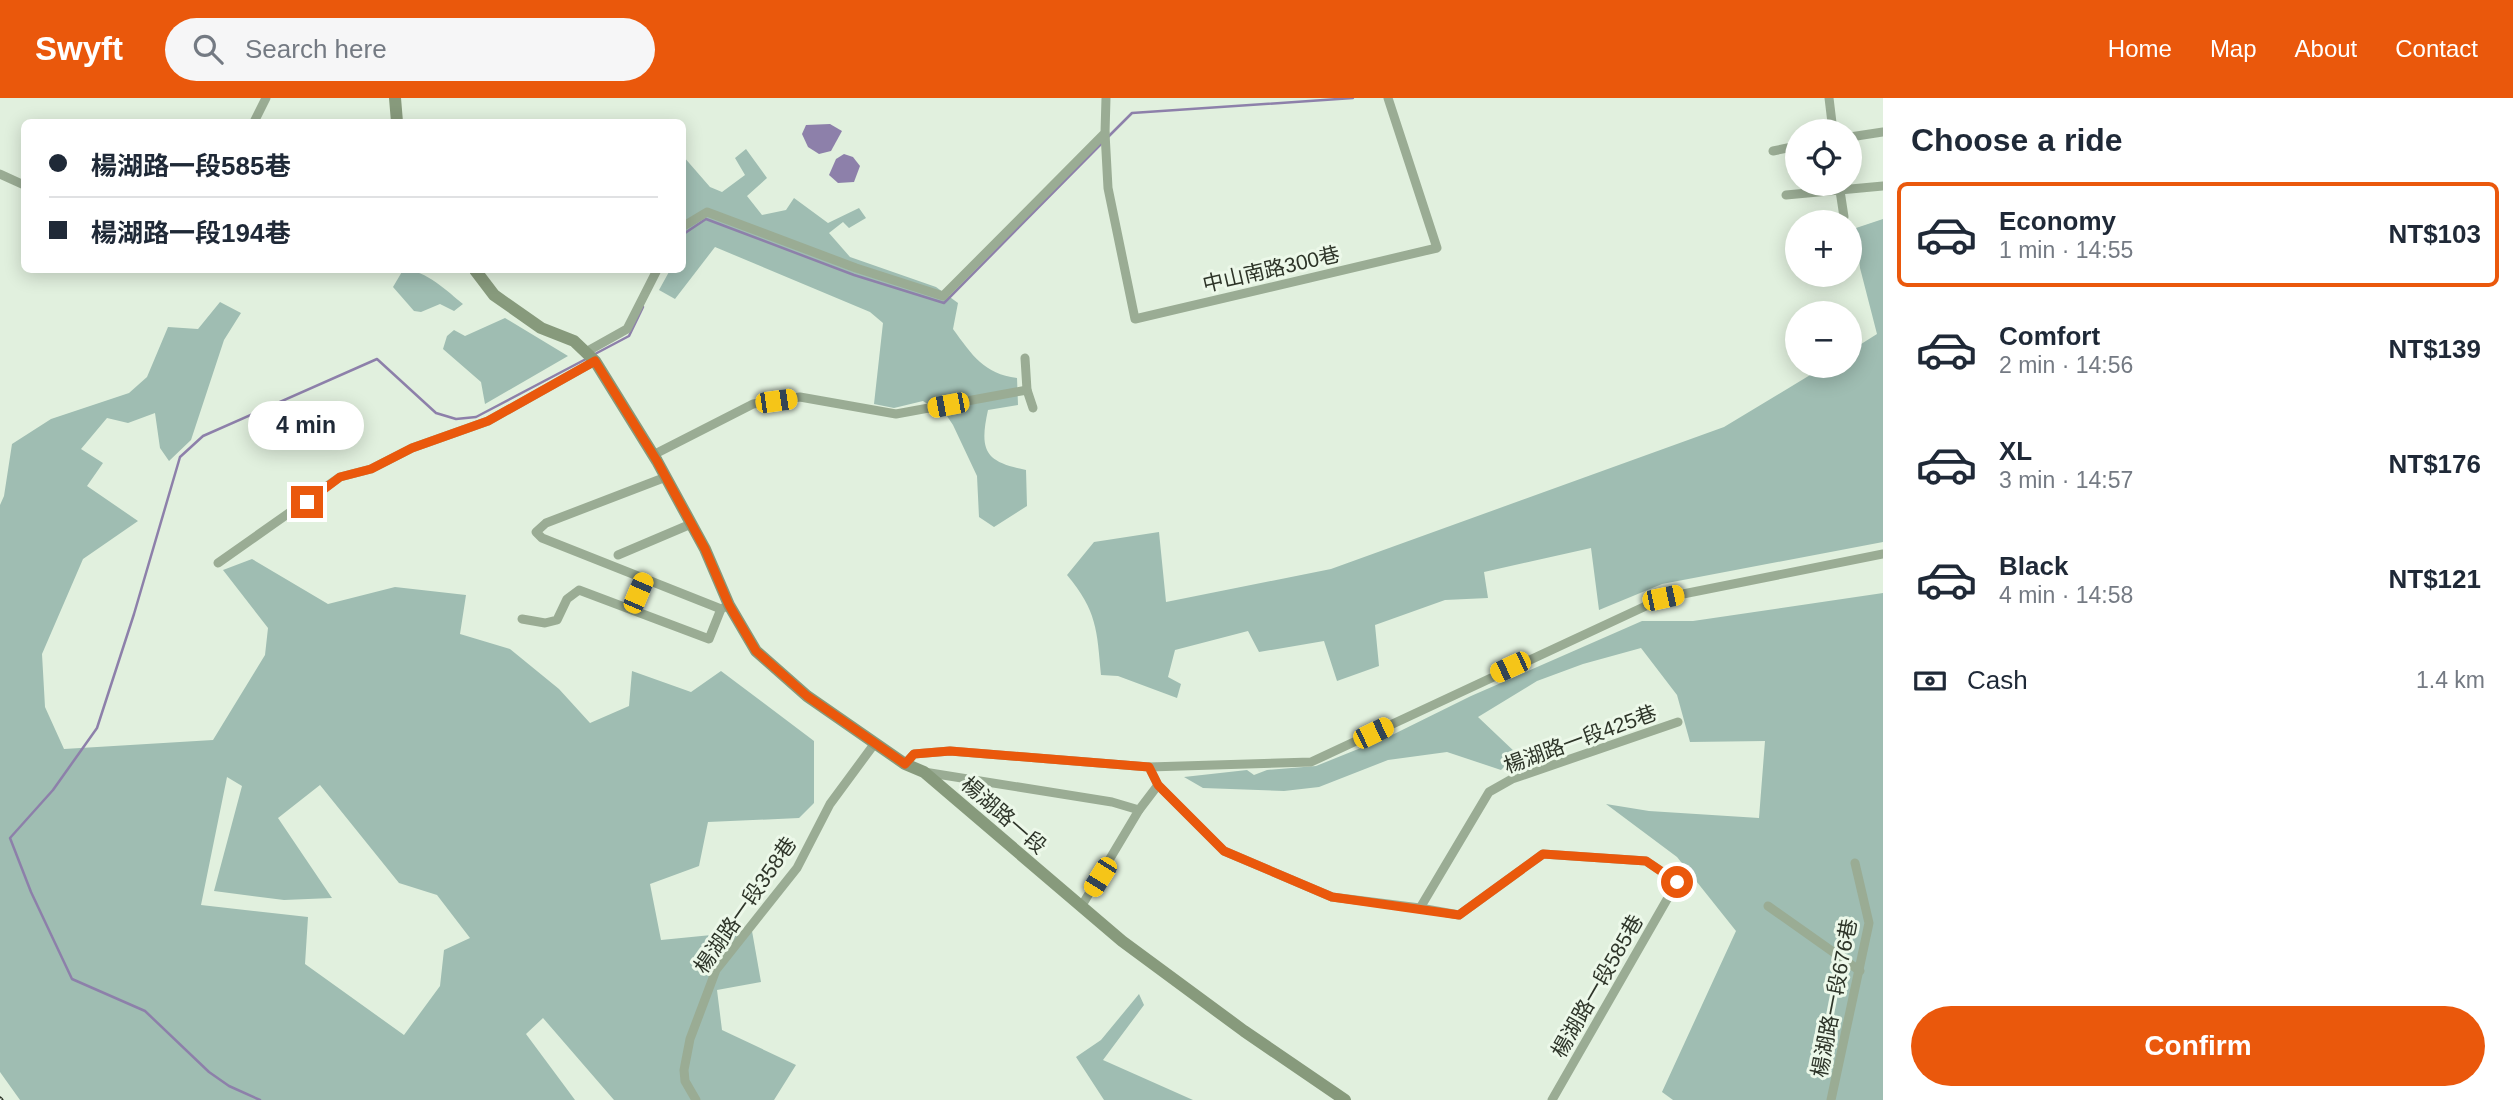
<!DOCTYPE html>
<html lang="en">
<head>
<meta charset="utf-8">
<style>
  :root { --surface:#fff; --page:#f6f6f7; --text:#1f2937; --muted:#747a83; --line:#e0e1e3; --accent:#ea580c }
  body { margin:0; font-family:Arial,"Noto Sans TC",sans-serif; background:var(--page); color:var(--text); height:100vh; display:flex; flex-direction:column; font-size:26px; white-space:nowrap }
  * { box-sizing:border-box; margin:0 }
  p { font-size:23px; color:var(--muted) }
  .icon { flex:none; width:38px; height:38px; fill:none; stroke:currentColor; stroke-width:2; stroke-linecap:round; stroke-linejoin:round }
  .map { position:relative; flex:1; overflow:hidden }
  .side { display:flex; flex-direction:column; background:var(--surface); width:630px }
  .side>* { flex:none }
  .top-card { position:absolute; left:21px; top:21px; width:665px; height:154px; border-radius:10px; box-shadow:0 4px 18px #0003; display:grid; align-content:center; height:154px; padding:0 28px; background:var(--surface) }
  .buttons { position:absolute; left:1785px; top:21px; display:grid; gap:14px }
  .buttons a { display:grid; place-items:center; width:77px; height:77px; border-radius:50%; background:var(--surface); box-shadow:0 4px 18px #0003; font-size:35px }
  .end { position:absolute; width:32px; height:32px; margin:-16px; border:9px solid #ea580c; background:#fff; box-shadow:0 0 0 4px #fff }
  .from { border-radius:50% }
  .bubble { position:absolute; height:49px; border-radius:24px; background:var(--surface); box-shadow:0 4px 18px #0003; font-size:23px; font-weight:700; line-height:49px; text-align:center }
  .car { position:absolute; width:21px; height:42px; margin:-21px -10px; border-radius:9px; box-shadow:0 0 5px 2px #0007; background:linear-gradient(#f5c518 24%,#345 0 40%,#f5c518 0 76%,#345 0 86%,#f5c518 0) }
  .top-card b { display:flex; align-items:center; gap:24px; height:66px; font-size:26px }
  .top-card b+b { border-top:2px solid var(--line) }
  .top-card i { width:18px; height:18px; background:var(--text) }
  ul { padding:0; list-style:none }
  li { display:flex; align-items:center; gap:21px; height:105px; margin:0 14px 10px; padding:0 14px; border:4px solid transparent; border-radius:10px }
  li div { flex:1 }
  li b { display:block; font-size:26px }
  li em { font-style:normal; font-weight:700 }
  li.active { border-color:var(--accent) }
  li>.icon { width:63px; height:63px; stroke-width:1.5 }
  h2 { padding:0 28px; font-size:32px; line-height:84px }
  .pay { display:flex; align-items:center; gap:18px; height:77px; padding:0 28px; font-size:26px }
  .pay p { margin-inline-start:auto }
  .cta { display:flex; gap:14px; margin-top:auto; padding:14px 28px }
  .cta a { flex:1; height:80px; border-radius:42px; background:var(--accent); color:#fff; font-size:28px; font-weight:700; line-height:80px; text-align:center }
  header { display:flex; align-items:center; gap:42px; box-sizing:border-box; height:98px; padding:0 35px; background:var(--accent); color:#fff }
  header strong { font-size:33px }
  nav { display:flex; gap:38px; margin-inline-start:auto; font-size:24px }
  .search { width:490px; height:63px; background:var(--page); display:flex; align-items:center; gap:18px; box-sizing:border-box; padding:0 24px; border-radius:38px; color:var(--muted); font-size:26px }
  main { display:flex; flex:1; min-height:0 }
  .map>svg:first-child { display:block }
  .green { fill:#9fbdb2; fill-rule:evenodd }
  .water { fill:#8d80aa }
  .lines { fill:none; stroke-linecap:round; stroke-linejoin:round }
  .stream { stroke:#8d80aa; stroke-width:2.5 }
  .street { stroke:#9aac94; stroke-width:9 }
  .secondary { stroke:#879a7c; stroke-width:12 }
  .rail-casing { stroke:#2e3529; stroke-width:5 }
  .rail { stroke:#ecf8e9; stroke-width:2.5; stroke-dasharray:8; stroke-linecap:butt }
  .route { stroke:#ea580c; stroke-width:9 }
  .labels { text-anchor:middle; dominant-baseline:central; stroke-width:6; stroke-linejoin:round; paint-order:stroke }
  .street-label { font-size:21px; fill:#2e3529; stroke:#ecf8e9 }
</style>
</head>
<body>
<header>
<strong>Swyft</strong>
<div class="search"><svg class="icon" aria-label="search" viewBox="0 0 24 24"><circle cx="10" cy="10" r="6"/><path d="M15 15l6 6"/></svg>Search here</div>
<nav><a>Home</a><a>Map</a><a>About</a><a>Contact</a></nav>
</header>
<main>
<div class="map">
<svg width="1883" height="1002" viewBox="0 0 1883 1002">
  <rect width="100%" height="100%" fill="#e1f0de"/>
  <!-- green -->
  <g class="green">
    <path d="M746 51 767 80 747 98 762 117 786 112 794 100 828 125 859 110 866 120 849 130 843 124 829 135 850 159 936 189 958 205 953 231C972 257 984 276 1017 280L1018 307 988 312C979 353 985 364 1026 372L1027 408 994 429 979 419 977 378 953 327 947 318 923 303 894 310 874 306 883 225 870 214 715 149 675 201 659 192 670 172H682L683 58 710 89 722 94 745 77 735 60Z"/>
    <path d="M1883 121V444L1662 486 1599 512 1591 450 1484 474 1488 500 1445 502 1375 527 1379 568 1337 583 1324 543 1259 554 1248 533 1175 552 1168 579 1181 586 1177 600 1118 578 1101 577C1097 532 1097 513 1067 477L1094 444 1159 434 1166 504 1331 471 1724 329 1825 268H1850V253L1877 236 1860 170 1856 130Z"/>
    <path d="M403 172C425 171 447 193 463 206L454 213 440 206 421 214 414 213 393 189Z"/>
    <path d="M220 204 241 215 224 242 191 342 169 363 160 350 155 315 128 325 107 320 81 351 103 365 87 388 138 423 83 461 42 556 45 609 64 651 213 642 265 557 268 530 223 472 252 461 328 506 395 489 466 497 460 536 510 551 559 591 590 625 629 608 632 573 691 594 721 573 814 643V705L799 720 708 724 699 768 650 786 661 842 752 833 761 884 717 892 722 932 796 967 774 1002H614L543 920 526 936 575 1002H20L0 974V407L4 398 12 346 51 321 129 295 147 279 168 229 198 231ZM227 679 242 688 214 793 284 802 332 800 278 720 320 687 399 785 437 797 470 840 444 852 440 888 404 937 305 866 308 819 201 807Z"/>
    <path d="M505 220 568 258 485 306 481 284 443 251 447 238 454 232 465 238Z"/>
    <path d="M1883 495V1002H1673L1662 994 1736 833 1677 759 1606 706 1649 713 1759 720 1765 643 1690 644 1677 597 1641 550 1583 566 1537 583 1478 619 1517 656 1501 672 1447 654 1388 662 1319 689 1284 693 1203 690 1184 679 1247 672 1254 677 1267 672 1316 668 1388 639 1471 598 1642 523H1693Z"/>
    <path d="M1139 896 1144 907 1103 962 1193 1002H1104L1076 959 1101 942Z"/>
  </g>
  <!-- water -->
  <g class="water">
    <path d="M830 26 842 33 831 53 819 56 808 49 802 36 806 27Z"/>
    <path d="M844 56 853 59 860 68 854 84 838 85 829 77 836 61Z"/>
  </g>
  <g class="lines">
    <!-- stream -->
    <g class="stream">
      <path d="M1108 39 1132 15 1353 0"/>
      <path d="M682 137 706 121 854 177 944 205 1103 44"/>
      <path d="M595 256 629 238 643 209"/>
      <path d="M260 1002 229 988 209 974 145 913 72 881 31 794 10 740 53 692 97 630 134 516 180 359 203 338 377 261 436 315 456 321 476 319 586 261"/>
    </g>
    <!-- street -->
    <g class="street">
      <path d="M1829 0 1833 33"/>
      <path d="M254 24 266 0"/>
      <path d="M1105 35 1108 90 1135 221 1437 150 1388 0"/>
      <path d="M1850 39 1883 34"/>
      <path d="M1773 53 1797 48"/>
      <path d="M0 76 24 87"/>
      <path d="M1839 86 1844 119"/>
      <path d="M1786 97 1883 88"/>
      <path d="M682 129 707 114 856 170 943 198 1105 35 1106 0"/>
      <path d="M586 254 627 231 657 172"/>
      <path d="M1025 260 1027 292 1033 310"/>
      <path d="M653 357 753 306 800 299 896 316 1027 292"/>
      <path d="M666 379 546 425 536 434 542 440 721 511"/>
      <path d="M618 457 691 426"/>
      <path d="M218 465 340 379 371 371 412 350 488 323 595 263"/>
      <path d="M632 510 644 480"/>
      <path d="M522 521 545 525 557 522 567 501 579 492 709 541 721 511 725 509"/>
      <path d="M905 666 914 656 950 653 1149 669 1311 664 1663 500 1883 456"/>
      <path d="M1149 669 1158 687 1224 753 1332 799 1420 810 1489 694 1512 681 1678 624"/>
      <path d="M924 674 1112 704 1139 712"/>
      <path d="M1768 808 1860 873"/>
      <path d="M1081 809 1139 712 1158 687"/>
      <path d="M1420 810 1459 817 1543 756 1646 763 1677 784 1552 1002"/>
      <path d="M696 1002 685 983 684 972 690 941 716 872 797 770 830 706 875 645"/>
      <path d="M1831 1002 1869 825 1855 765"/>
    </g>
    <!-- secondary -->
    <g class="secondary">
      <path d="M395 0 397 24"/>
      <path d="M475 172 494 197 541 230 574 243 595 263 657 363 705 451 729 507 756 553 807 598 905 666 924 674 1122 843 1244 933 1345 1002"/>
    </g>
    <!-- rail casing -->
    <g class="rail-casing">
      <path id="rail" d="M0 1001 1 1002"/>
    </g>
    <!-- rail -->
    <use href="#rail" class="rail"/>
  </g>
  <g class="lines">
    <!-- route -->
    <path class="route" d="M307 404 340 379 371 371 412 350 488 323 595 263 657 363 705 451 729 507 756 553 807 598 905 666 914 656 950 653 1149 669 1158 687 1224 753 1332 799 1459 817 1543 756 1646 763 1677 784"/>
  </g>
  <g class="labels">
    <!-- street labels -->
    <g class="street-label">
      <text transform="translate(1271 171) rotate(-13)">中山南路300巷</text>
      <text transform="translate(1580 641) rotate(-20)">楊湖路一段425巷</text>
      <text transform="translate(1004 717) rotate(41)">楊湖路一段</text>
      <text transform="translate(745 807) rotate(-55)">楊湖路一段358巷</text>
      <text transform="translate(1597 888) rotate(-60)">楊湖路一段585巷</text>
      <text transform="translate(1834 900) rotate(-79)">楊湖路一段676巷</text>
    </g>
  </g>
</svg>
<div class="buttons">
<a><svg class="icon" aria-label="locate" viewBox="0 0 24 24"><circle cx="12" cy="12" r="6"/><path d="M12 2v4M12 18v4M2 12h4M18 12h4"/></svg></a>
<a>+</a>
<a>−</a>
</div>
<i class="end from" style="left:1677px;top:784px"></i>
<i class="end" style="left:307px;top:404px"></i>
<div class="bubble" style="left:248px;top:303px;width:116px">4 min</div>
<i class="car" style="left:776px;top:303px;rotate:82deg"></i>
<i class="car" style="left:948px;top:307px;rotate:259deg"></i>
<i class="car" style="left:638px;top:495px;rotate:23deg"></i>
<i class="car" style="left:1663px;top:500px;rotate:78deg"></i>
<i class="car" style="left:1510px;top:569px;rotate:245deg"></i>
<i class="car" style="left:1373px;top:635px;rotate:64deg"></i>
<i class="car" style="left:1100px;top:779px;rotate:212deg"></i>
<div class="top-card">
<b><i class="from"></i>楊湖路一段585巷</b>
<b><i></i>楊湖路一段194巷</b>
</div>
</div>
<section class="side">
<h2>Choose a ride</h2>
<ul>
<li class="active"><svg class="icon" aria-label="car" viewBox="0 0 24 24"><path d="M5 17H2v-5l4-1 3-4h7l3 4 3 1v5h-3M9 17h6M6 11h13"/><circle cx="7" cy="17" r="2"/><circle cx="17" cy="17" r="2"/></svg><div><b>Economy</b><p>1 min · 14:55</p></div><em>NT$103</em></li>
<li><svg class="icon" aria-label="car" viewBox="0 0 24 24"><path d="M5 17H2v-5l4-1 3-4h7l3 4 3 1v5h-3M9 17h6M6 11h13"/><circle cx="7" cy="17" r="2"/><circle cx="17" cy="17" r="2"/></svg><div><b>Comfort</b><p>2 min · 14:56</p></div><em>NT$139</em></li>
<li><svg class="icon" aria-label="car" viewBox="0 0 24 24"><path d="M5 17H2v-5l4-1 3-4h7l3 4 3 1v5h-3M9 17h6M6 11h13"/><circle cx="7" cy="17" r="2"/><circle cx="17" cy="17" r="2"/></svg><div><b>XL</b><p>3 min · 14:57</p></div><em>NT$176</em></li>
<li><svg class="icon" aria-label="car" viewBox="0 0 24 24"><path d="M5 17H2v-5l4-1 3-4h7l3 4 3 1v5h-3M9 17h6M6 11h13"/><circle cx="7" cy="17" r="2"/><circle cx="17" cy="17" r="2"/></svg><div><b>Black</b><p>4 min · 14:58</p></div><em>NT$121</em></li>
</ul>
<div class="pay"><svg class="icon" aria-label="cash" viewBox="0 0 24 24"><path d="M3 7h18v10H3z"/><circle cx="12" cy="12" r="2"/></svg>Cash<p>1.4 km</p></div>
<div class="cta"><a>Confirm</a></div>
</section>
</main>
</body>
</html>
